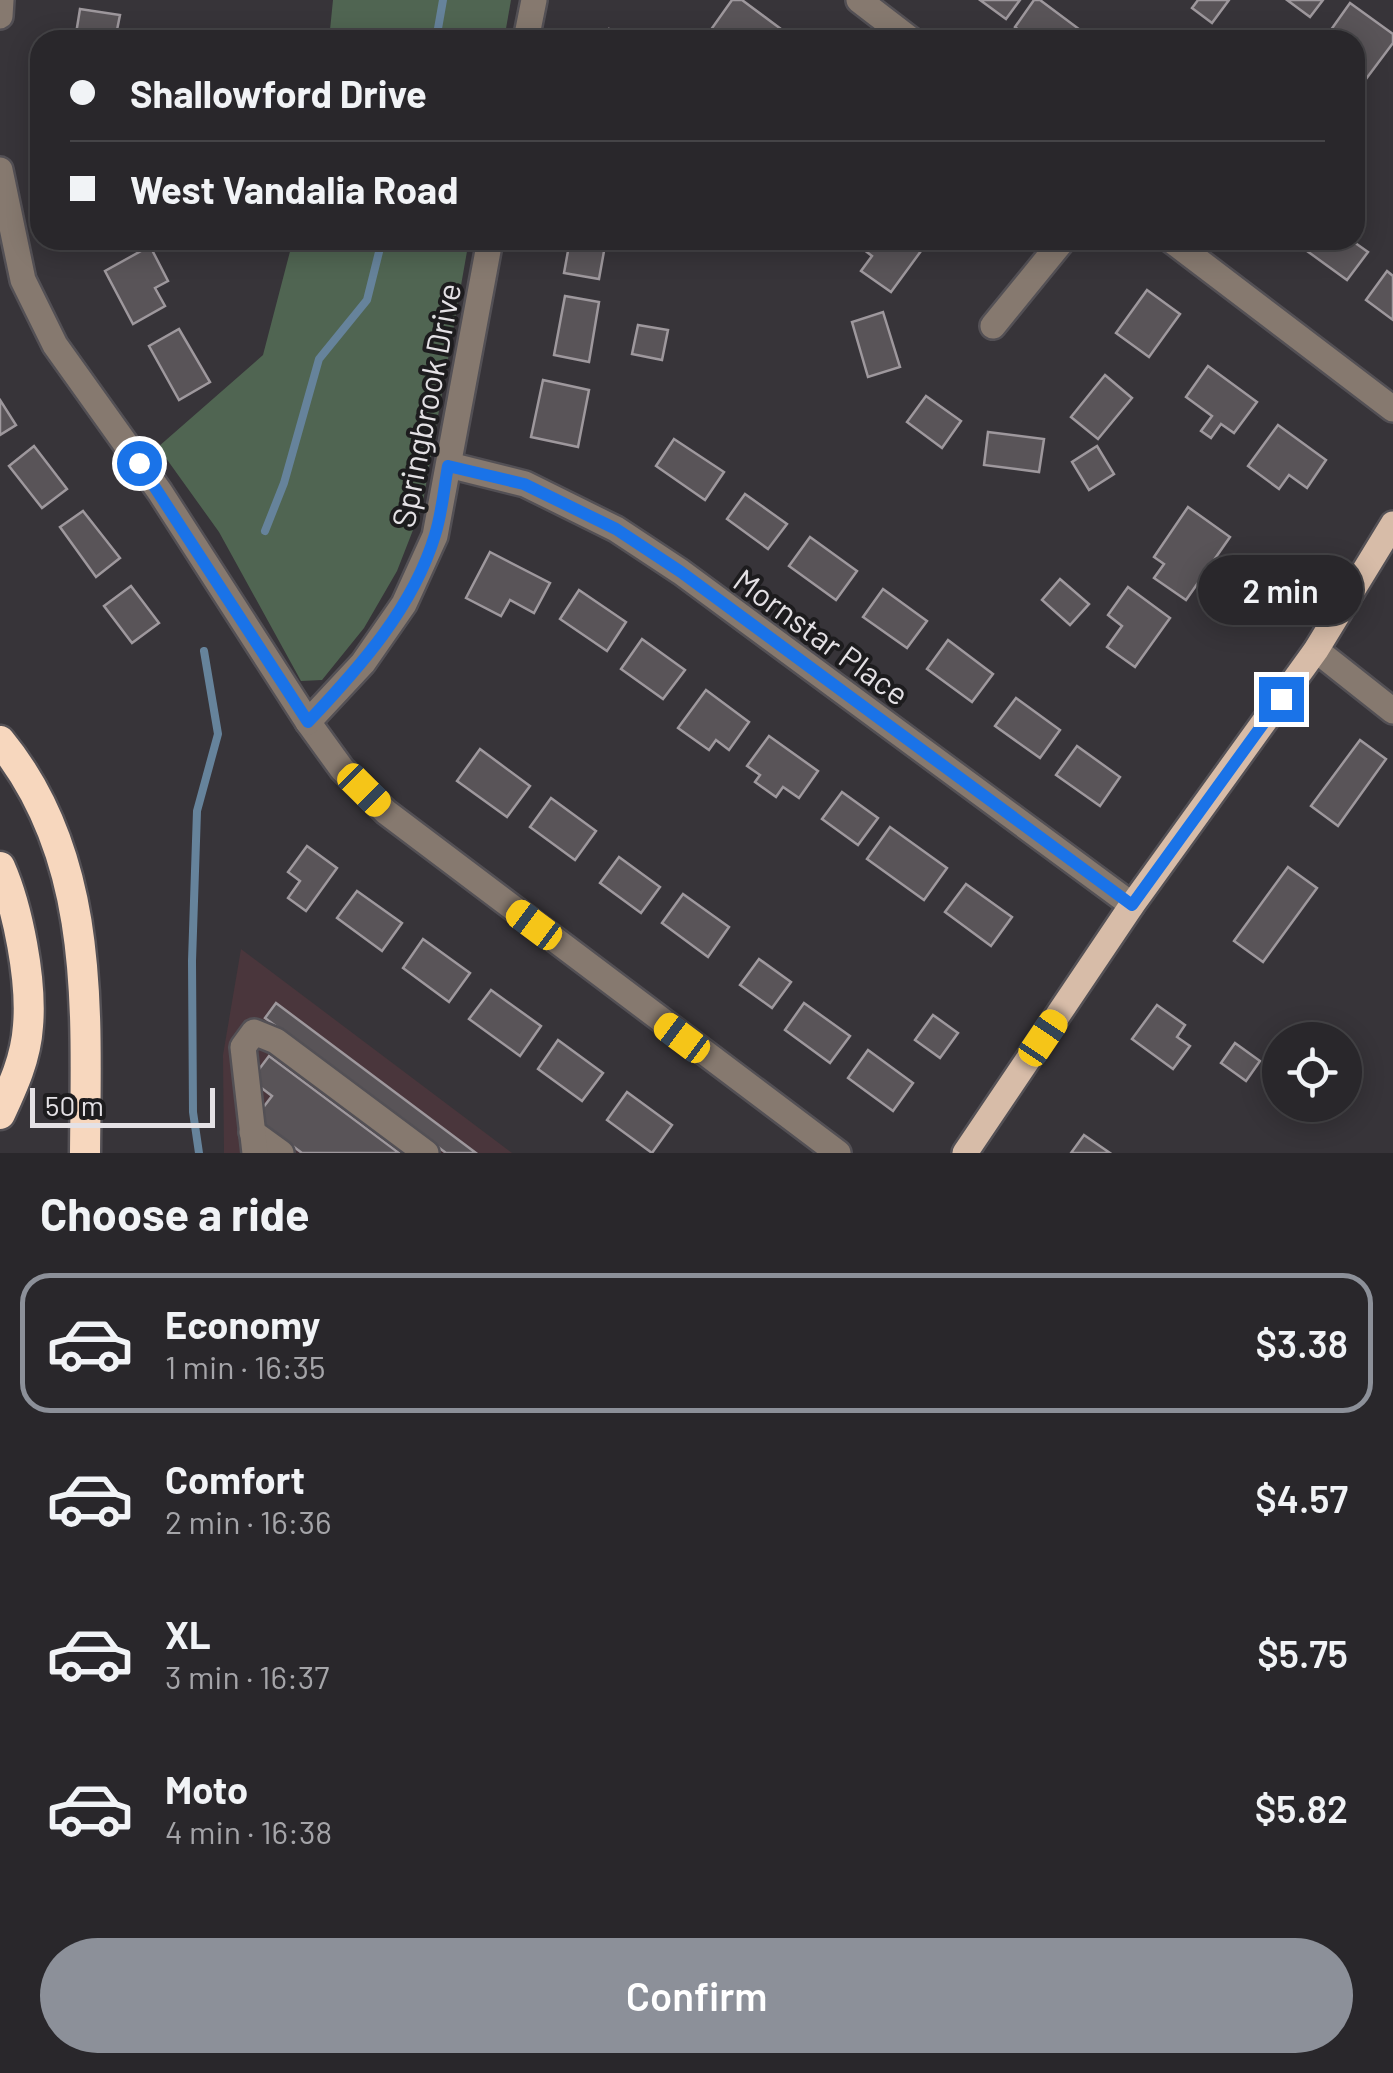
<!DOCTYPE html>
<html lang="en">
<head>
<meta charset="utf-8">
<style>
  :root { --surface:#29272b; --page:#353337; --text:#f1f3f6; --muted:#a5a5a9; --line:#454447; --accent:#8c9099 }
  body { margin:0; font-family:Barlow,sans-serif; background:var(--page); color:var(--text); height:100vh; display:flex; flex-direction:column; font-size:38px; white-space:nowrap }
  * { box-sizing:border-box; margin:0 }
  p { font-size:32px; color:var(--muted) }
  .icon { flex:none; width:55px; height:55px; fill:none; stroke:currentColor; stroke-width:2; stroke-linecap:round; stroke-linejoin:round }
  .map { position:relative; height:1153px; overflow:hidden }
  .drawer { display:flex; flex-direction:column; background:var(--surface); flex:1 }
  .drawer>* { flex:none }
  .hud { position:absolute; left:30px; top:30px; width:1335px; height:220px; border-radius:30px; box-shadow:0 5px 25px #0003,0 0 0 2px var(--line); display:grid; align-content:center; height:220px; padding:0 40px; background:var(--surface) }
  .tools { position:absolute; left:1262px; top:1022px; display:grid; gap:20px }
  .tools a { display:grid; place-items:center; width:100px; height:100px; border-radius:50%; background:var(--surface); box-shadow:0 5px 25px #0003,0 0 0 2px var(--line); font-size:50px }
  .scale { position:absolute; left:30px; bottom:25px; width:185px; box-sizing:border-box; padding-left:10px; border:5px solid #e4e1e5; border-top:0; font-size:28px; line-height:35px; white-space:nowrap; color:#e4e1e5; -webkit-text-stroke:8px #1d1c1e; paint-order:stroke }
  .end { position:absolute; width:45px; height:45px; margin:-22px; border:12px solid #1a73e8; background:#fff; box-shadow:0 0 0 5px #fff }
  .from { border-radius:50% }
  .bubble { position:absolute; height:70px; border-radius:35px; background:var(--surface); box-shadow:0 5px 25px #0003,0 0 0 2px var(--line); font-size:32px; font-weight:600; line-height:70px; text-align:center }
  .car { position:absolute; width:30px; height:60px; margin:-30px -15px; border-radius:12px; box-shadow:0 0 8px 2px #0007; background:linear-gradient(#f5c518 24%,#345 0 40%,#f5c518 0 76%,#345 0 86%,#f5c518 0) }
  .hud b { display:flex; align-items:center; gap:35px; height:95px; font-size:38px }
  .hud b+b { border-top:2px solid var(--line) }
  .hud i { width:25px; height:25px; background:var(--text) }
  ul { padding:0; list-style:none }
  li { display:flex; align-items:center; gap:30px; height:140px; margin:0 20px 15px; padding:0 20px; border:5px solid transparent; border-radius:30px }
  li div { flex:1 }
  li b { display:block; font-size:38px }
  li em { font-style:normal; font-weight:600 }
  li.selected { border-color:var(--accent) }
  li>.icon { width:90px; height:90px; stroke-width:1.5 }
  h2 { padding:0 40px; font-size:45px; line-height:120px }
  .primary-button { display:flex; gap:20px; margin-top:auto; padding:20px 40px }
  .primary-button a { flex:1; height:115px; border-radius:60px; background:var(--accent); color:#fff; font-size:40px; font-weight:600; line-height:115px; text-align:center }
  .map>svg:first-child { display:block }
  .industrial { fill:#4a363c }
  .green { fill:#506552 }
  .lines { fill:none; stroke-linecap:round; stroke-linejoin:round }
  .stream { stroke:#66839b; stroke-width:8 }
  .building { fill:#595458; stroke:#9e989d; stroke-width:2.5 }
  .minor-casing { stroke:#535055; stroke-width:30 }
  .major-casing { stroke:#535055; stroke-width:30 }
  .highway-casing { stroke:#535055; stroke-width:35 }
  .minor { stroke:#86796f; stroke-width:25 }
  .major { stroke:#d7bca8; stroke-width:25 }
  .highway { stroke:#f7d7be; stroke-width:30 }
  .route { stroke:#1a73e8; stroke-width:12 }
  .labels { text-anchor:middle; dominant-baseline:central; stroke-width:8; stroke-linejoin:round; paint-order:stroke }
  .street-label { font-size:32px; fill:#e4e1e5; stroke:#1d1c1e }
</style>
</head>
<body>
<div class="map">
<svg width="1393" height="1153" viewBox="0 0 1393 1153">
  <rect width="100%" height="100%" fill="#373439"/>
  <!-- industrial -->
  <path class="industrial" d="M241 949 512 1153H224L223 1055Z"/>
  <!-- green -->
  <g class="green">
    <path d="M333 0H511L504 40H329Z"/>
    <path d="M293 240H469L422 507 397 571 364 628 322 680 301 681 219 532 158 447 263 355Z"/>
  </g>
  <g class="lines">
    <!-- stream -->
    <g class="stream">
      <path d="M436 40 443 0"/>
      <path d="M265 531 284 483 319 359 367 300 382 240"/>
      <path d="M199 1153 193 1112 192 961 197 811 218 734 204 651"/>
    </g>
  </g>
  <!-- building -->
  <g class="building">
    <path d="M732 0H742L781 29 773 40 705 38Z"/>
    <path d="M980 0H1020L1006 19Z"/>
    <path d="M1034 0H1040L1091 38 1032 40 1015 27Z"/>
    <path d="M1198 0H1229L1212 23 1192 8Z"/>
    <path d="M1287 0H1323L1310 17Z"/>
    <path d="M1350 3 1393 34V43L1363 83 1355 77V40H1336L1328 34Z"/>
    <path d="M80 9 120 15 115 40H75Z"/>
    <path d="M609 29 630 35 628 40H606Z"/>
    <path d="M570 240H606L599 279 564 273Z"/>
    <path d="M863 240H906L921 251 891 292 861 271 872 256 859 246Z"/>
    <path d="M1299 240H1351L1368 252 1347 280 1296 243Z"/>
    <path d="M150 246 168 281 155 288 165 306 133 324 105 271Z"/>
    <path d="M1387 271 1393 276V320L1366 300Z"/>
    <path d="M1147 290 1180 314 1149 357 1116 333Z"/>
    <path d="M565 296 599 302 589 362 554 355Z"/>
    <path d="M883 312 900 367 868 377 852 322Z"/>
    <path d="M638 325 668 330 662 360 632 354Z"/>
    <path d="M179 329 210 382 179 400 149 346Z"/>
    <path d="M1208 366 1257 402 1234 433 1221 424 1211 438 1201 431 1212 416 1186 397Z"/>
    <path d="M1105 375 1132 398 1098 439 1071 417Z"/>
    <path d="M543 380 589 390 578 447 531 437Z"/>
    <path d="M926 396 961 421 942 448 907 422Z"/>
    <path d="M0 400 16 425 0 435Z"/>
    <path d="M1278 425 1326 460 1307 488 1289 475 1279 489 1248 466Z"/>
    <path d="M988 432 1044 439 1039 472 984 465Z"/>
    <path d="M674 439 724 472 705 500 656 466Z"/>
    <path d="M34 446 67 489 42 508 9 466Z"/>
    <path d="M1097 446 1114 474 1089 490 1072 462Z"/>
    <path d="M745 494 787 524 768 549 727 519Z"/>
    <path d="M1188 507 1230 537 1186 600 1154 578 1164 564 1154 557Z"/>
    <path d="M83 511 120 558 96 577 60 527Z"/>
    <path d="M810 537 857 571 836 600 789 566Z"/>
    <path d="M490 552 550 583 534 613 510 600 501 616 466 598Z"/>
    <path d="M1060 579 1089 604 1070 625 1042 600Z"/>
    <path d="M131 586 159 623 132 643 104 606Z"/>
    <path d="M1128 587 1170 618 1135 667 1107 647 1122 626 1108 615Z"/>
    <path d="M883 589 927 621 907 648 863 617Z"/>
    <path d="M579 590 626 622 607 651 560 619Z"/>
    <path d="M642 639 685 670 663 699 621 669Z"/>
    <path d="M948 640 993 674 972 702 927 669Z"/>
    <path d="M706 690 749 722 729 750 716 740 709 750 678 728Z"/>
    <path d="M1016 698 1060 730 1040 758 995 726Z"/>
    <path d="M769 736 818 771 799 798 783 787 776 797 755 782 760 775 747 766Z"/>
    <path d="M1360 740 1386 759 1338 826 1311 806Z"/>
    <path d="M1077 746 1120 777 1100 806 1056 775Z"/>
    <path d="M480 749 530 786 507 817 457 781Z"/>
    <path d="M842 792 878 818 858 845 822 819Z"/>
    <path d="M551 798 596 831 575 860 530 827Z"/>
    <path d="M890 827 947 868 924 900 867 859Z"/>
    <path d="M307 846 337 868 306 911 288 898 300 881 288 872Z"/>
    <path d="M619 857 660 887 641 913 600 883Z"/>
    <path d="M1288 867 1317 888 1263 962 1234 941Z"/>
    <path d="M966 884 1012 917 991 946 945 912Z"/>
    <path d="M357 891 402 923 382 951 337 918Z"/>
    <path d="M683 894 729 927 708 957 662 923Z"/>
    <path d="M423 939 470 973 449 1002 403 968Z"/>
    <path d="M759 959 791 982 772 1008 740 985Z"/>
    <path d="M491 990 541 1026 520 1056 469 1019Z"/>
    <path d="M276 1003 476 1153H446L265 1018Z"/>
    <path d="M804 1003 850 1036 830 1063 785 1030Z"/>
    <path d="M1157 1005 1185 1025 1177 1037 1190 1046 1173 1069 1132 1039Z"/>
    <path d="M933 1015 958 1033 940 1058 915 1040Z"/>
    <path d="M558 1040 603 1073 582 1101 538 1069Z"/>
    <path d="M1235 1043 1260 1061 1246 1081 1221 1063Z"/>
    <path d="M868 1050 913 1083 893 1111 848 1078Z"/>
    <path d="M269 1056 399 1153H302L255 1118 272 1096 251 1080Z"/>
    <path d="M627 1092 672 1125 652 1153 607 1120Z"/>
    <path d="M1084 1135 1110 1153H1071Z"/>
  </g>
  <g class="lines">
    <!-- minor casing -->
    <g class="minor-casing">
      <g id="minor">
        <path d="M859 0 911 40"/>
        <path d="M0 16 1 0"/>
        <path d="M526 40 534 0"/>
        <path d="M0 170 23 280 55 345 160 492 308 722 342 769 386 812 838 1153"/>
        <path d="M1171 240 1393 409"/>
        <path d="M993 326 1063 240"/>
        <path d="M449 465 525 484 616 529 681 572 1132 905"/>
        <path d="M1316 650 1393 711"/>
        <path d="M308 722 363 663 404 604 435 536 490 240"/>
        <path d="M252 1132 281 1153"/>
        <path d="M255 1153 243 1047 254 1032 276 1041 426 1153"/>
      </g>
    </g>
    <!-- major casing -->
    <g class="major-casing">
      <path id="major" d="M965 1153 1132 905 1316 650 1393 524"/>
    </g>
    <!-- highway casing -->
    <g class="highway-casing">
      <g id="highway">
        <path d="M0 741C96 858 86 1011 85 1153"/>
        <path d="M0 867C18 908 32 981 28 1026 26 1058 13 1086 0 1114"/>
      </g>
    </g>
    <!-- minor -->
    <use href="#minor" class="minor"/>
    <!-- major -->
    <use href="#major" class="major"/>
    <!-- highway -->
    <use href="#highway" class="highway"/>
  </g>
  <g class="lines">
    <!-- route -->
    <path class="route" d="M139 463 308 722C359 668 413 608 435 535 442 513 444 488 448 466L524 484 616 529 681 572 1132 905 1281 699"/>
  </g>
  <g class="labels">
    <!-- street labels -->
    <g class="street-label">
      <text transform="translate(425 405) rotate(-79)">Springbrook Drive</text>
      <text transform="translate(822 636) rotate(36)">Mornstar Place</text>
    </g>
  </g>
</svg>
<div class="tools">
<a><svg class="icon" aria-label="locate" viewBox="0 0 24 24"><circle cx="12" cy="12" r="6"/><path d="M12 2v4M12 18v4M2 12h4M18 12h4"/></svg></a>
</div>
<div class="scale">50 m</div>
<i class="end from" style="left:139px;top:463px"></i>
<i class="end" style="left:1281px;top:699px"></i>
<div class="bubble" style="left:1198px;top:555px;width:165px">2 min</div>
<i class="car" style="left:364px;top:790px;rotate:135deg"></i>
<i class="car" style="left:534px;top:925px;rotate:307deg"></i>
<i class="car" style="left:682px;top:1038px;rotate:307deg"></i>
<i class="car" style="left:1043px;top:1038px;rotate:34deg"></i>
<div class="hud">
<b><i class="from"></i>Shallowford Drive</b>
<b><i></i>West Vandalia Road</b>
</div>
</div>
<section class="drawer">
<h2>Choose a ride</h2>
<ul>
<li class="selected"><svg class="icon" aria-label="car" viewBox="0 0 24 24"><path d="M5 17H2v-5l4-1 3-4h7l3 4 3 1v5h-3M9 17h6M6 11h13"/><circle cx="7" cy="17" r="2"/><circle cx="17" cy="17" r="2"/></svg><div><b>Economy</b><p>1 min · 16:35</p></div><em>$3.38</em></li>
<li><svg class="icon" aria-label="car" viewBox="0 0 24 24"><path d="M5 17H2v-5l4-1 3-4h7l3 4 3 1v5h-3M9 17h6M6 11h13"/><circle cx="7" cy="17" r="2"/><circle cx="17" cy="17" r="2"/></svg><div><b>Comfort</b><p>2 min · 16:36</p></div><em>$4.57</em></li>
<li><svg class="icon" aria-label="car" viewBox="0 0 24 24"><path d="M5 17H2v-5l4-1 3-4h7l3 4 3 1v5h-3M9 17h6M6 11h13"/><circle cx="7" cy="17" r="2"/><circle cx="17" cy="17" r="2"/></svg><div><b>XL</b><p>3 min · 16:37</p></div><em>$5.75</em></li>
<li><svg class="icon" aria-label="car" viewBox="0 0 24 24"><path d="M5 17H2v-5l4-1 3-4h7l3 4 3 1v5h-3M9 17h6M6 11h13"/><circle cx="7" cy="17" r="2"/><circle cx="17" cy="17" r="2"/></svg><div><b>Moto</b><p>4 min · 16:38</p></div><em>$5.82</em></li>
</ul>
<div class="primary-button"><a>Confirm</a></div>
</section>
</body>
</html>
